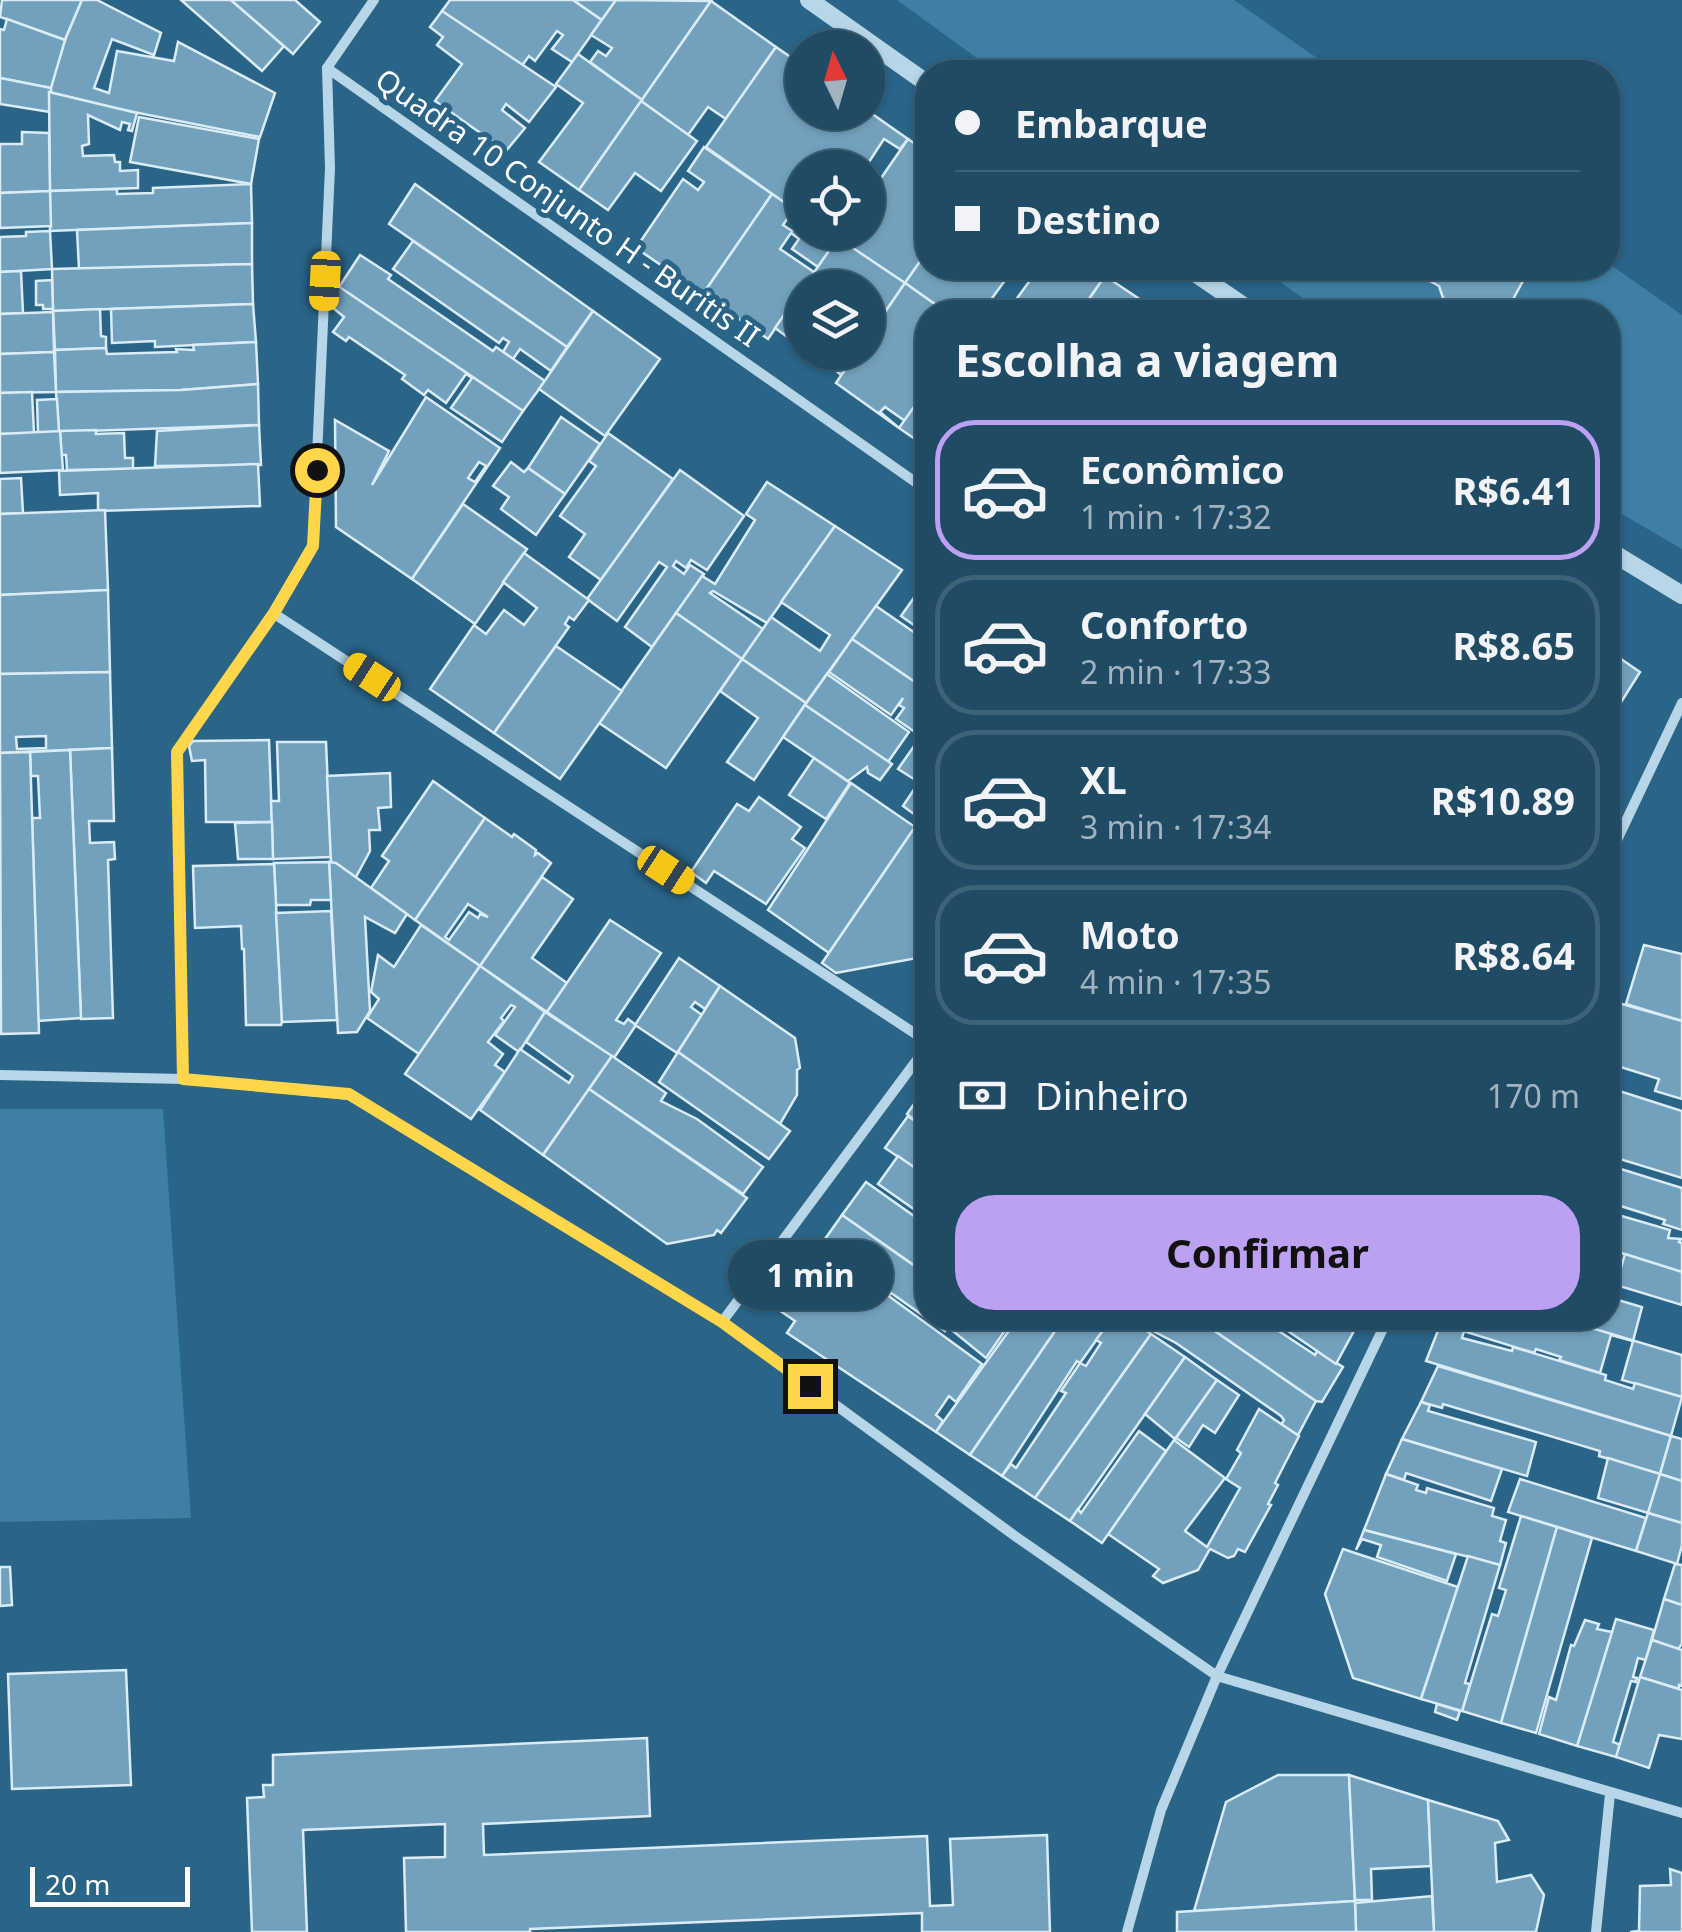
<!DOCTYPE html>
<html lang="pt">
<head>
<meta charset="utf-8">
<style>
  :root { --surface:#204b65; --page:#28526b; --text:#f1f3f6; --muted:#a2b3bf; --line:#3d6379; --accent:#bca0f2 }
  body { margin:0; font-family:"Noto Sans",sans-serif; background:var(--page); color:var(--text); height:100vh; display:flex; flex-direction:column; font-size:38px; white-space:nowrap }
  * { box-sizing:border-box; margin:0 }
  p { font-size:32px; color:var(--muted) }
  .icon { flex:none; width:55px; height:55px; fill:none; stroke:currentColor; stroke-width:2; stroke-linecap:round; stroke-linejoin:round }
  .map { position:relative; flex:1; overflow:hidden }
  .details { position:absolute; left:915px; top:300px; width:705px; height:1030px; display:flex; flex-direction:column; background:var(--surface); border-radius:40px; box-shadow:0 2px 8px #0004,0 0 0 2px var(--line) }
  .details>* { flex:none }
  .top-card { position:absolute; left:915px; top:60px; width:705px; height:220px; border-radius:40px; box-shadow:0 2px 8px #0004,0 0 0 2px var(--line); display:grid; align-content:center; height:220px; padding:0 40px; background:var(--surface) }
  .needle { width:65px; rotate:355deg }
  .controls { position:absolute; left:785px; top:30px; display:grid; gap:20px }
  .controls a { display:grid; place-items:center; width:100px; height:100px; border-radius:50%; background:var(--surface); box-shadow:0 2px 8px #0004,0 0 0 2px var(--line); font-size:50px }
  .scale { position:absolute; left:30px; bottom:25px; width:160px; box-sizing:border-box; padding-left:10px; border:5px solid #fff; border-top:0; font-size:28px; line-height:35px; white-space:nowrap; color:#fff; -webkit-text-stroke:8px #2a6487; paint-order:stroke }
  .end { position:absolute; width:45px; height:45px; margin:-22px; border:12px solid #ffd54a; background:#111; box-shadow:0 0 0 5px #111 }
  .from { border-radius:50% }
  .bubble { position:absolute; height:70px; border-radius:35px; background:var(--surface); box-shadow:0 2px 8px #0004,0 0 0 2px var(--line); font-size:32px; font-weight:700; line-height:70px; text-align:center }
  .car { position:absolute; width:30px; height:60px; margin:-30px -15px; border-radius:12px; box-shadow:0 0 8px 2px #0007; background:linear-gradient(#f5c518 24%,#345 0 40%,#f5c518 0 76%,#345 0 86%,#f5c518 0) }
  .top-card b { display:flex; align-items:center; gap:35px; height:95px; font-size:38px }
  .top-card b+b { border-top:2px solid var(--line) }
  .top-card i { width:25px; height:25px; background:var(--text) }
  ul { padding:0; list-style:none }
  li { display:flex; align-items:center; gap:30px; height:140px; margin:0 20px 15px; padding:0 20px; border:5px solid var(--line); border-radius:40px }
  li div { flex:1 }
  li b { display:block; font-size:38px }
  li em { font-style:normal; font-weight:700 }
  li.active { border-color:var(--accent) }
  li>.icon { width:90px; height:90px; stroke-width:1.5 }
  h2 { padding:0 40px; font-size:45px; line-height:120px }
  .pay { display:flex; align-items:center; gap:25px; height:110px; padding:0 40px; font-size:38px }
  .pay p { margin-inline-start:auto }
  .action { display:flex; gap:20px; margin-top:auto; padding:20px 40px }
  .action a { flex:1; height:115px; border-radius:40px; background:var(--accent); color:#111; font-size:40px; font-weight:700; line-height:115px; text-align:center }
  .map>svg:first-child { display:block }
  .green { fill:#3f7fa3 }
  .building { fill:#72a1bd; stroke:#daecf6; stroke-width:2.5; fill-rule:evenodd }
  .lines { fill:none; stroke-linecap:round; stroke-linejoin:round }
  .minor { stroke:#b7d6e8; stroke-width:10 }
  .tertiary { stroke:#b7d6e8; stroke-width:18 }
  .route { stroke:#ffd54a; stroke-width:12 }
  .labels { text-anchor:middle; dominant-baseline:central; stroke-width:10; stroke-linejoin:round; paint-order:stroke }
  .street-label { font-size:30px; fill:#fff; stroke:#2a6487 }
</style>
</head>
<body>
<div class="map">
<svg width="1682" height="1932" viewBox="0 0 1682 1932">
  <rect width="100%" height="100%" fill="#2a6487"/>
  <!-- green -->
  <g class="green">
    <path d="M897 0H1234L1337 72H996Z"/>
    <path d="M1608 263 1682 315V549L1608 506V312H1322L1261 268H1608Z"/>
    <path d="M0 1109H163L191 1518 0 1522Z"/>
  </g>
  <!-- building -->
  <g class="building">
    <path d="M2 0H82L65 40 0 17Z"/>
    <path d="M82 0H97L161 33 154 55 112 39 94 88 109 93 117 51 174 61 178 42 275 93 260 137 108 107 49 92 65 40Z"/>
    <path d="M181 0H231L284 46 262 71Z"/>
    <path d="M231 0H295L320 22 293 54Z"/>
    <path d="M450 0H573L602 20 572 62 552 49 563 35 557 31 535 61 529 56 521 67 442 11Z"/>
    <path d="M573 0H616L602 20Z"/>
    <path d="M616 0 711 1 642 100 590 62 598 51 606 56 612 48 591 35Z"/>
    <path d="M711 1 776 47 726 119 708 107 688 135 641 101Z"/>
    <path d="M442 11 556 87 529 122 506 104 502 110 525 128 506 151 435 101 462 64 437 45 443 37 430 27Z"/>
    <path d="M7 19 65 40 51 88 0 78V29L4 30Z"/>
    <path d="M776 47 802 65V112L868 111 908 139 900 149 884 139 865 168H802V215L706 147Z"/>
    <path d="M578 54 642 100 579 190 539 162 583 103 556 84Z"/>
    <path d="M0 78 51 88 50 112 0 104Z"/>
    <path d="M49 92 137 113 132 131 128 130 130 124 122 122 120 130 88 115 89 144 82 146 83 156 114 155 115 162H120V171L138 170V188L50 191Z"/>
    <path d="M641 101 697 141 661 191 635 173 608 210 579 190Z"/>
    <path d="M139 117 259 139 251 184 130 162Z"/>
    <path d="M22 132 49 133 50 191 0 193V144H22Z"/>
    <path d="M908 139 928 153V250L905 283 840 240 844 232H868V197Z"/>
    <path d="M704 147 772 194 703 294 636 248 683 179 698 190 704 182 688 171Z"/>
    <path d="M251 184 252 223 50 231V191L117 189V194L153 193V188Z"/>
    <path d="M415 184 593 311 567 347 389 224Z"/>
    <path d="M50 191 51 226 0 228V193Z"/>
    <path d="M772 194 794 209 783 225 792 231 798 221 802 225V232H829L838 238 818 267 792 249 799 239 791 233 780 249 814 272 768 339 703 294Z"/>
    <path d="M252 223V264L79 269 77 230Z"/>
    <path d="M50 231 52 269 0 272V237L26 236V232Z"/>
    <path d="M838 238 905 283 868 337V288H851L842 280 837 288H803Z"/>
    <path d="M413 241 567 347 551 371 520 349 513 359 503 352 509 342 503 338 499 343 393 269Z"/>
    <path d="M928 250V268H1014L982 312H946L905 283Z"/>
    <path d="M360 255 391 275 388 279 493 351 496 347 545 381 523 411 339 287Z"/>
    <path d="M252 264 253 304 53 311 52 269Z"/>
    <path d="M1039 268H1093L1105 276 1080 312H1007Z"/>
    <path d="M1390 268H1524L1529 270 1506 312H1469L1443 298 1439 286 1419 275 1409 277Z"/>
    <path d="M21 271 23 313 0 314V272Z"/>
    <path d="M1105 276 1159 312H1080Z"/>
    <path d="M52 280 53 309H43V305H36V281Z"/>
    <path d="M905 283 946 312H928V387L905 421 885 407 880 412 899 428 836 383 857 352H868V337Z"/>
    <path d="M338 286 523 411 502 442 451 408 472 378 466 374 446 403 428 390 424 395 402 379 405 375 349 337 346 341 333 332 344 317 326 302Z"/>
    <path d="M802 289V336L797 344 775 328Z"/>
    <path d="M253 304 256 342 155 347V341L112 343 111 309Z"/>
    <path d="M100 309 101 336 106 337V348L55 350 53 311Z"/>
    <path d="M593 311 660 359 605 436 539 389Z"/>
    <path d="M53 312 54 352 0 354V314Z"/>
    <path d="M256 342 258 384 181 390 56 392 55 350 106 348 107 354 177 352 176 349 194 350 193 345Z"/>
    <path d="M54 352 56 392 0 393V354Z"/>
    <path d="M813 352H857L841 375Z"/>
    <path d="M258 384 259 425 59 432 56 392 181 390Z"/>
    <path d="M928 387V448L899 428Z"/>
    <path d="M32 392 34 433 0 434V393Z"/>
    <path d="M426 397 500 448 412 579 336 527 335 420 389 451 372 485ZM479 462 486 466 475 482 468 478Z"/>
    <path d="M57 399 59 432 38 433 37 400Z"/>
    <path d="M561 417 600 444 565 494 528 468Z"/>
    <path d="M259 425 261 465 155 466 157 431Z"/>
    <path d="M96 430V434L124 433 125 458H133V469L67 470 66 455H61L60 431Z"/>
    <path d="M60 431 63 470 0 473V434Z"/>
    <path d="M608 433 673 479 601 580 569 557 585 534 560 516 596 466 589 461Z"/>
    <path d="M511 462 524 472 528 468 565 494 536 535 501 509 509 497 493 486Z"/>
    <path d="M258 464 260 506 98 511V493L60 495 59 471Z"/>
    <path d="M680 470 744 516 707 570 691 560 686 568 676 561 673 566 684 574 690 565 704 574 652 647 625 627 667 567 659 562 617 621 587 599Z"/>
    <path d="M21 478 23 513 0 514V479Z"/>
    <path d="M767 482 835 526 767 623 713 591 710 593 763 629 742 659 676 613 702 576 715 584 755 520 746 514Z"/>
    <path d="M463 504 527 549 475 624 412 579Z"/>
    <path d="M105 510 108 590 0 595V514Z"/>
    <path d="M835 526 902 570 806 703 742 659 771 617 820 651 830 635 781 602Z"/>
    <path d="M524 553 589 600 574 620 569 617 565 624 569 627 494 733 430 689 474 625 486 634 504 610 524 625 537 608 503 582Z"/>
    <path d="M928 578V635L901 616Z"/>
    <path d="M108 590 110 672 0 674V595Z"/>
    <path d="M876 606 928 642V668L924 674 928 677 926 690 852 639Z"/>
    <path d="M676 613 742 659 666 768 599 723Z"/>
    <path d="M852 639 928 691V741L896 719 904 708 899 705 903 698 891 715 829 672Z"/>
    <path d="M556 646 622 691 560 779 494 733Z"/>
    <path d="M1608 650 1640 672 1608 723Z"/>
    <path d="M742 659 806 703 754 780 727 762 758 718 720 691Z"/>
    <path d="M110 672 112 748 0 753V674ZM46 736V748L17 749 16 737Z"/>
    <path d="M827 674 909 732 888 762 805 705Z"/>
    <path d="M805 705 892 764 880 780 868 773 867 767 848 781 783 737Z"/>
    <path d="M919 739 928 745V788L898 769Z"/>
    <path d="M269 740 272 822H206L205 760 192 761 189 746 193 741Z"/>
    <path d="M277 742H326L331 857 273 859 271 801H279Z"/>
    <path d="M112 748 114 821H89L90 843 114 842 115 859 108 860 113 1018 81 1019 70 750Z"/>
    <path d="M70 750 81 1018 38 1021 32 818H40L38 776H31L30 752Z"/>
    <path d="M30 752 39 1033 1 1034 0 753Z"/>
    <path d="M814 758 850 783 826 819 789 795Z"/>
    <path d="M390 773 391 807 378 808 380 830H369L370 851 356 877 331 862 327 776Z"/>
    <path d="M433 781 485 818 415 920 371 888 389 861 382 856Z"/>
    <path d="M919 782 928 788V829L923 826 926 823 903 806Z"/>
    <path d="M851 783 915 827 829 953 768 910Z"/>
    <path d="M759 797 801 827 792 839 805 848 766 904 714 871 706 883 691 872 737 804 749 811Z"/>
    <path d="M485 818 512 837 514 834 536 850 535 855 538 853 551 863 480 966 415 920ZM468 904 488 917 480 914 478 918 469 912 449 940 445 937Z"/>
    <path d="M272 822 273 859H238L235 823Z"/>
    <path d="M915 827 928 836V956L836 973 822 963Z"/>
    <path d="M329 862 336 863 407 914 395 933 365 917 370 1011 357 1032 338 1033Z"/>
    <path d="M329 862 331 900H311L310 905H276L274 863Z"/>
    <path d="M274 864 282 1022 281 1025H246L244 949H242L241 926 195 928 193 866Z"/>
    <path d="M542 877 573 899 532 958 567 983 547 1012 480 966Z"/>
    <path d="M331 911 337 1020 282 1022 276 913Z"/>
    <path d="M610 920 661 953 616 1020 624 1024 628 1019 636 1025 614 1058 547 1012Z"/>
    <path d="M421 925 480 966 419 1054 367 1018 379 999 371 992 378 955 394 967Z"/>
    <path d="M1644 945 1682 954V1021L1626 1004Z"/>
    <path d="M679 958 720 986 705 1009 695 1002 691 1007 702 1015 677 1053 635 1025Z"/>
    <path d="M480 966 545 1012 519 1052 495 1035 515 1007 511 1005 501 1018 504 1021 488 1042 503 1054 495 1065 505 1072 471 1119 405 1074Z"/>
    <path d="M720 986 795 1038 800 1068 797 1070V1095L780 1124 678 1052Z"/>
    <path d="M1615 1002 1682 1021V1099L1655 1091 1659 1079 1608 1063V1017Z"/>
    <path d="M545 1012 612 1056 543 1155 480 1110 520 1049 569 1083 573 1076 526 1042Z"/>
    <path d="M678 1052 790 1131 769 1159 659 1082Z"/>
    <path d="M612 1056 666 1093 661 1101 697 1119 763 1167 743 1194 589 1089Z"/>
    <path d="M928 1084V1131L907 1114Z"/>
    <path d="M1610 1088 1682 1111V1178L1620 1159 1617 1168 1608 1165Z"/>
    <path d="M589 1089 747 1198 721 1233 717 1230 714 1235 667 1244 543 1155Z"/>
    <path d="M908 1116 928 1131V1177L885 1148Z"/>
    <path d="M898 1156 928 1177V1219L878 1184Z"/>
    <path d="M1608 1165 1682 1188V1230L1663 1224 1665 1220 1608 1202Z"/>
    <path d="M866 1182 928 1226V1275L842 1215Z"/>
    <path d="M1608 1212 1670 1230 1668 1238 1681 1239 1679 1242 1682 1243V1272L1608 1249Z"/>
    <path d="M842 1215 926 1274 928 1318H989L1006 1329 986 1358 948 1327 945 1331 891 1293 888 1296 820 1246Z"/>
    <path d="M820 1246 982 1364 956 1402 949 1396 936 1415 943 1421 936 1432 787 1333 795 1321 779 1310 784 1304 781 1302Z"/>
    <path d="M1625 1254 1682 1272V1305L1616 1285Z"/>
    <path d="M1608 1297 1642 1307 1633 1341 1558 1318H1608Z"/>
    <path d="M1018 1318H1064L970 1455 936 1432Z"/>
    <path d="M1064 1318H1112L1080 1363 1077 1361 1002 1476 970 1455Z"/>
    <path d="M1112 1318H1128L1151 1334 1035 1498 1002 1476 1011 1464 1016 1468 1066 1393 1061 1391 1080 1363 1086 1366 1101 1343 1096 1340Z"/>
    <path d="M1128 1318H1196L1316 1401 1298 1435 1281 1425 1284 1420 1281 1416 1176 1343Z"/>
    <path d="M1196 1318H1259L1315 1355 1317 1351 1343 1367 1322 1402 1316 1401Z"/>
    <path d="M1269 1318H1344L1356 1327 1336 1364Z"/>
    <path d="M1450 1318H1558L1682 1355V1397L1622 1380 1633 1341 1611 1335 1600 1373 1559 1360 1561 1357 1536 1349 1534 1353 1447 1326Z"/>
    <path d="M1441 1323 1464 1331 1462 1338 1512 1351 1513 1347 1606 1375 1605 1380 1633 1389 1635 1383 1682 1397 1671 1436 1426 1361Z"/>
    <path d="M1151 1334 1185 1357 1070 1521 1035 1498Z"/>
    <path d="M1185 1357 1217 1380 1175 1439 1145 1414Z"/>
    <path d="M1438 1366 1671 1436 1660 1474 1599 1456 1600 1451 1443 1404 1442 1408 1421 1402Z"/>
    <path d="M1217 1380 1239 1395 1215 1433 1203 1425 1189 1447 1176 1438Z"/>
    <path d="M1421 1402 1430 1405 1428 1411 1536 1442 1527 1476 1402 1439Z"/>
    <path d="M1259 1409 1299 1436 1275 1483 1278 1485 1268 1504 1271 1505 1245 1552 1238 1549 1234 1556 1228 1558 1210 1549 1198 1570 1163 1583 1153 1576 1159 1569 1108 1534 1174 1440 1225 1478 1185 1531 1207 1547 1240 1488 1226 1479 1241 1453 1237 1450Z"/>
    <path d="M1139 1431 1166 1451 1102 1543 1070 1521 1078 1509 1081 1513Z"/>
    <path d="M1671 1436 1682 1439V1481L1660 1474Z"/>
    <path d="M1402 1439 1502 1469 1491 1501 1406 1473 1404 1480 1386 1474Z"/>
    <path d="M1608 1458 1660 1474 1648 1513 1598 1498Z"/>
    <path d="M1386 1474 1418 1485 1416 1490 1426 1493 1427 1488 1494 1508 1492 1516 1506 1520 1500 1541 1506 1543 1500 1565 1364 1530Z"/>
    <path d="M1660 1474 1682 1481V1523L1648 1513Z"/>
    <path d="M1520 1479 1646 1518 1636 1551 1508 1512Z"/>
    <path d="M1648 1513 1682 1523V1545L1677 1564 1636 1551Z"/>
    <path d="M1521 1516 1557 1527 1501 1723 1462 1711 1492 1614 1498 1616 1506 1590 1499 1588Z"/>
    <path d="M1557 1527 1592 1538 1536 1733 1501 1723Z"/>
    <path d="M1364 1530 1456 1554 1447 1581 1377 1557 1381 1545 1362 1539 1356 1550Z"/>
    <path d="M1343 1549 1458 1587 1421 1699 1353 1678 1325 1594Z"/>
    <path d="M1468 1556 1500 1565 1465 1683 1470 1684 1462 1711 1421 1699Z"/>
    <path d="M1675 1564 1682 1565V1605L1664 1599Z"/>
    <path d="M0 1567H10L12 1605 0 1606Z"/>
    <path d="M1664 1599 1682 1605V1644L1678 1649 1652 1640Z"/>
    <path d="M1616 1619 1654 1630 1646 1660 1638 1658 1633 1677 1637 1678 1636 1682 1631 1681 1613 1742 1621 1745 1616 1757 1577 1746Z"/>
    <path d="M1585 1620 1599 1624 1597 1629 1612 1632 1577 1746 1539 1734 1549 1697 1556 1700 1571 1645 1574 1646Z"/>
    <path d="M1652 1640 1682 1650V1686L1679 1685V1689L1640 1677Z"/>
    <path d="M126 1670 131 1785 12 1789 8 1674Z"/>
    <path d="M1640 1677 1682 1690V1739L1659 1735 1649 1768 1616 1757Z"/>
    <path d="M1437 1704 1460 1711 1457 1720 1435 1712Z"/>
    <path d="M647 1738 650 1816 483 1824 484 1855 927 1836 930 1906 953 1905 950 1839 1047 1835 1050 1932H922V1913L530 1929V1932H406L404 1858 445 1857V1824L303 1830 307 1932H252L247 1798 264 1797 263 1785H273V1755Z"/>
    <path d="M1278 1775H1349L1355 1901 1194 1911 1226 1802Z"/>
    <path d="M1349 1775 1428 1800 1431 1866 1371 1869 1372 1900H1355Z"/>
    <path d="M1428 1800 1498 1821 1509 1840 1495 1843 1497 1882 1531 1875 1544 1895 1536 1932H1434Z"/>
    <path d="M1670 1869 1682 1873V1932H1630L1639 1931 1640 1886 1671 1885Z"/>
    <path d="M1432 1896 1434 1932H1356L1355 1903Z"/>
    <path d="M1355 1901 1356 1932H1177V1912Z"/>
  </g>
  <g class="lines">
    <!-- minor -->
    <g class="minor">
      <path d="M327 68 928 491"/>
      <path d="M273 613 928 1042"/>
      <path d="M1608 859 1682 703"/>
      <path d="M0 1075 183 1079 349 1095 722 1322 1015 1536 1217 1676 1682 1813"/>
      <path d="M183 1079 177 752 273 613 313 545 330 168 327 68 374 0"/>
      <path d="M722 1322 928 1045"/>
      <path d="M1127 1932 1161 1810 1217 1676 1388 1318"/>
      <path d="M1596 1932 1610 1794"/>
    </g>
    <!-- tertiary -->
    <g class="tertiary">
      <path d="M809 0 928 84"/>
      <path d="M1188 268 1252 312"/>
      <path d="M1608 550 1682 595"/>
    </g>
  </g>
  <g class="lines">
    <!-- route -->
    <path class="route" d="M317 470 313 546 274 613 177 752 183 1079 349 1094 722 1322 810 1386"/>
  </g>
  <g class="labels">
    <!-- street labels -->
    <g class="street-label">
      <text transform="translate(568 207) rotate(35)">Quadra 10 Conjunto H - Buritis II</text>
    </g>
  </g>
</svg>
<div class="controls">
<a><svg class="needle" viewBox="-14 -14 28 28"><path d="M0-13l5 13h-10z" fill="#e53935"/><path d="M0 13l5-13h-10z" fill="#a2b3bf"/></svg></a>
<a><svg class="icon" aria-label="locate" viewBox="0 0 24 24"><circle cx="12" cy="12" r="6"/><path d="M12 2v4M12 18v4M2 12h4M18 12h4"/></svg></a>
<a><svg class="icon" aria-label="layers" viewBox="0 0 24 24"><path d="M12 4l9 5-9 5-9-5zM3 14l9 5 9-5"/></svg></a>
</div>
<div class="scale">20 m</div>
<i class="end from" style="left:317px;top:470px"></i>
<i class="end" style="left:810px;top:1386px"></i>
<div class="bubble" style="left:728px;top:1240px;width:165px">1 min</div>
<i class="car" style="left:325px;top:281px;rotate:183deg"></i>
<i class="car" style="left:372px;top:677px;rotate:303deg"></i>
<i class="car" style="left:666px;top:870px;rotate:123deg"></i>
<div class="top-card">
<b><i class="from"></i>Embarque</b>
<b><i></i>Destino</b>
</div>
<section class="details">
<h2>Escolha a viagem</h2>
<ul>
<li class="active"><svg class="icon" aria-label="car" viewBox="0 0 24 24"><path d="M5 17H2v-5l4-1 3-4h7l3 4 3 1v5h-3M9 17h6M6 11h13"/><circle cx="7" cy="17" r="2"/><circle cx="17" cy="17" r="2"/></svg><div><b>Econômico</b><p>1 min · 17:32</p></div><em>R$6.41</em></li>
<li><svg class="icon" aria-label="car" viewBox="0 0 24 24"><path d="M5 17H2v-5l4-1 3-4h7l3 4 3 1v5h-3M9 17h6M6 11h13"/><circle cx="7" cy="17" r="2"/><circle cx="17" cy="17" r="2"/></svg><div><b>Conforto</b><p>2 min · 17:33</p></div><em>R$8.65</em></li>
<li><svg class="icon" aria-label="car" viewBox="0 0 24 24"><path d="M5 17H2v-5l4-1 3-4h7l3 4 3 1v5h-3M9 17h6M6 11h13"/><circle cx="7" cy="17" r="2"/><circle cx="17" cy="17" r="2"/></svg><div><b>XL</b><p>3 min · 17:34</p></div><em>R$10.89</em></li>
<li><svg class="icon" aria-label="car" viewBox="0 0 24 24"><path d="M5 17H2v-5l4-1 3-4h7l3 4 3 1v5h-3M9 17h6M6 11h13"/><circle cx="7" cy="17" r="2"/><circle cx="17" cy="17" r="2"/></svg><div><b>Moto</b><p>4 min · 17:35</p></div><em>R$8.64</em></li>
</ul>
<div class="pay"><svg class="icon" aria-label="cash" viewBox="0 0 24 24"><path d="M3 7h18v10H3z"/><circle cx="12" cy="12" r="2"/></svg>Dinheiro<p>170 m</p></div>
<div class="action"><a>Confirmar</a></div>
</section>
</div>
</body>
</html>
